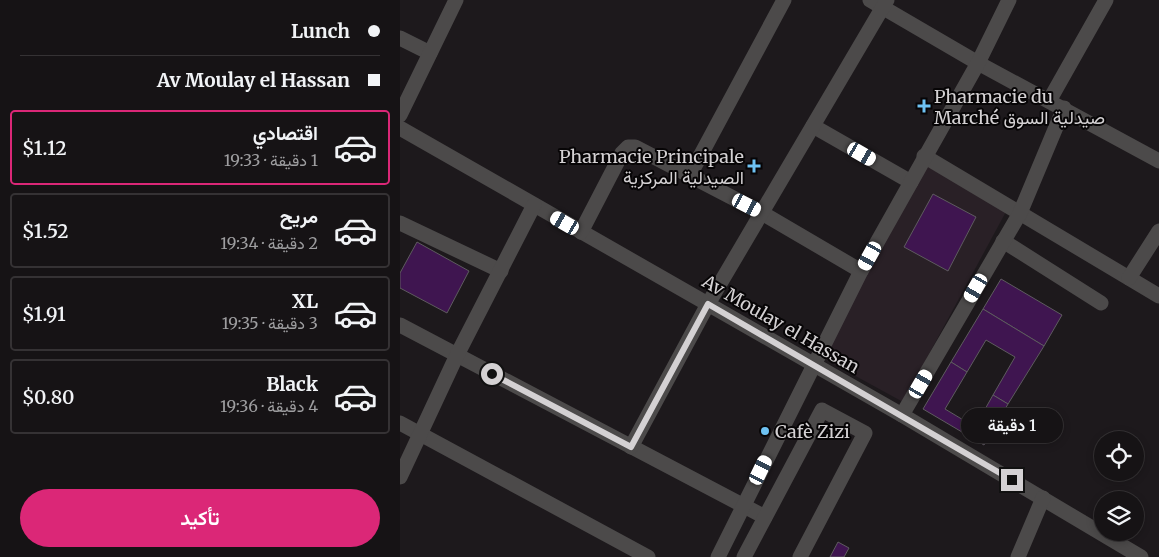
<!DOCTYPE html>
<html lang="ar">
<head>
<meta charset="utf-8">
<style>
  :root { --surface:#161315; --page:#232022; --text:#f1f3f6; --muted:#9e9ea0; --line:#353234; --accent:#db2777 }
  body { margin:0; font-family:Merriweather,Vazirmatn,serif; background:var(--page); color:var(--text); direction:rtl; height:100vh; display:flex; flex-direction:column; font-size:19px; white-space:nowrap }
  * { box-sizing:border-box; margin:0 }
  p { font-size:16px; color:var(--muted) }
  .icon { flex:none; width:28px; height:28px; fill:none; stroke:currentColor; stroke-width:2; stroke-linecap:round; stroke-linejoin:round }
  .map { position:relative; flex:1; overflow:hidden; direction:ltr }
  .details { display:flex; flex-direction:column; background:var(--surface); width:400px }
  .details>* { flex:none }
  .banner { display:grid; align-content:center; height:110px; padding:0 20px; background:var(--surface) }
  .buttons { position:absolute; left:694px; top:431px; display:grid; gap:10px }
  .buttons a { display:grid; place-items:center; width:50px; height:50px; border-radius:50%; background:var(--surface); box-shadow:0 2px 8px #0003,0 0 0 1px var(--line); font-size:25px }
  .end { position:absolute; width:22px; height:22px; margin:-11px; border:6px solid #d4d1d3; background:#111; box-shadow:0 0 0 2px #111 }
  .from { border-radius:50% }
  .bubble { position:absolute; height:35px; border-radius:18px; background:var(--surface); box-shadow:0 2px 8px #0003,0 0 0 1px var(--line); font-size:16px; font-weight:600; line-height:35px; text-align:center; direction:rtl }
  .car { position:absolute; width:15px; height:30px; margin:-15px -8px; border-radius:6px; box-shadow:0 0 4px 1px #0007; background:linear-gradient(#fff 24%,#345 0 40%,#fff 0 76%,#345 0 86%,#fff 0) }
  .banner b { display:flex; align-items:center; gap:18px; height:48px; font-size:19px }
  .banner b+b { border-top:1px solid var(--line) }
  .banner i { width:12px; height:12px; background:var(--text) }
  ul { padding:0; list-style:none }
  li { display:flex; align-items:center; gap:15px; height:75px; margin:0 10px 8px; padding:0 10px; border:2px solid var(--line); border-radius:5px }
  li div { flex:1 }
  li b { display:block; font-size:19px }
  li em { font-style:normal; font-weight:600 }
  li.on { border-color:var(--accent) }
  li>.icon { width:45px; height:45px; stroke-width:1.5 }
  .action { display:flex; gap:10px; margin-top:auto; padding:10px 20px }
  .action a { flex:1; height:58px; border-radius:30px; background:var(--accent); color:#fff; font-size:20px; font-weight:600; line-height:58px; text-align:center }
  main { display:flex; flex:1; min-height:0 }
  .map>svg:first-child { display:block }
  .built { fill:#292026 }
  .building { fill:#3f1550; stroke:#5e5b5f }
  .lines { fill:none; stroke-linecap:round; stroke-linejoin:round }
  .minor { stroke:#4c4a4a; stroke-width:15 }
  .route { stroke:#d4d1d3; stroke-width:6 }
  .poi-dot { fill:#6ec2f3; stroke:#070506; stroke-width:2 }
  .labels { text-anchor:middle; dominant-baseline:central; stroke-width:4; stroke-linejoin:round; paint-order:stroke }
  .poi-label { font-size:18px; fill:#d4d1d3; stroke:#070506; text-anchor:start }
  .street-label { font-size:18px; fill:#d4d1d3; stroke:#070506 }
</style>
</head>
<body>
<main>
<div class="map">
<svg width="759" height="557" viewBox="0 0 759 557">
  <rect width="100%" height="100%" fill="#1d191c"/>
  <!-- built -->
  <path class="built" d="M524 162 608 208 503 402 419 356Z"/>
  <!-- building -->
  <g class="building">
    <path d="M533 194 576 217 548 271 504 247Z"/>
    <path d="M17 242 69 271 47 313 0 288V273Z"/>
    <path d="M601 279 662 315 644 346 583 309Z"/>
    <path d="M583 309 644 346 608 404 593 395 615 357 586 340 567 372 551 362Z"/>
    <path d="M551 362 567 372 545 409 575 427 593 395 608 404 584 445 523 409Z"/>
    <path d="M438 542 449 548 444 557H430Z"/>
  </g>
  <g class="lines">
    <!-- minor -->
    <g class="minor">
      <path d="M470 0 578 63 759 161"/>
      <path d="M0 38 30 53"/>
      <path d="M649 101 706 0"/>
      <path d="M0 115 56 0"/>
      <path d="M413 126 511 182"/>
      <path d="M0 128 502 415 741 557"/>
      <path d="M524 156 759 296"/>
      <path d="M290 175 384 0"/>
      <path d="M0 223 101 271"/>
      <path d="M181 232 222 153 228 147H235L362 213 461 271"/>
      <path d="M603 241 701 303"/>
      <path d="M729 278 759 231"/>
      <path d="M0 325 365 517"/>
      <path d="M502 415 620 213 664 108"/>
      <path d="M0 423 248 557"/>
      <path d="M231 447 308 304 487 0"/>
      <path d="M0 477 57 355 134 205"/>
      <path d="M318 557 461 271 578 63 609 0"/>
      <path d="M344 557 422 410 465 433 400 557"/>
      <path d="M618 557 643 498"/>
    </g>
  </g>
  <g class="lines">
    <!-- route -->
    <path class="route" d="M92 374 231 447 308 304 612 480"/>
  </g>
  <!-- markers -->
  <g class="poi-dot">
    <path d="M521.5 98.5h5v5h5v5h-5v5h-5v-5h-5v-5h5z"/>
    <path d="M351.5 158.5h5v5h5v5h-5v5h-5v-5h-5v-5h5z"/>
    <circle cx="365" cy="431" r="5"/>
  </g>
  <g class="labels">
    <!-- poi labels -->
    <g class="poi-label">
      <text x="534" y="96">Pharmacie du<tspan x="534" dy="21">Marché صيدلية السوق</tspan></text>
      <text x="344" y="156" text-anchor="end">Pharmacie Principale<tspan x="344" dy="21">الصيدلية المركزية</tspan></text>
      <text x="375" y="431">Cafè Zizi</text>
    </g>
    <!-- street labels -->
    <g class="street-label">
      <text transform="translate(381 324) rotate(30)">Av Moulay el Hassan</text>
    </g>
  </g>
</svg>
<div class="buttons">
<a><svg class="icon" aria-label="locate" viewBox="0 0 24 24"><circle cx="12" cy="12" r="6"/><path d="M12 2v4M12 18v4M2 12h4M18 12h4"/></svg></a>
<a><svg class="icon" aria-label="layers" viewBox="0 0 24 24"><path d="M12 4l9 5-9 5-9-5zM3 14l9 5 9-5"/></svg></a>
</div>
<i class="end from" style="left:92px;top:374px"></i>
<i class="end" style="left:612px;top:480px"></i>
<div class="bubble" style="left:561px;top:408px;width:102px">1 دقيقة</div>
<i class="car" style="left:462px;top:154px;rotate:120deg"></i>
<i class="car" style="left:347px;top:205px;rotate:117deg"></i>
<i class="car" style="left:165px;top:223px;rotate:300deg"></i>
<i class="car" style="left:470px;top:256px;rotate:209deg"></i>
<i class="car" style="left:576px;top:288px;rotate:210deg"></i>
<i class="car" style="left:521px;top:384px;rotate:30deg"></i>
<i class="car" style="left:361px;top:470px;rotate:26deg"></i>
</div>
<section class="details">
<div class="banner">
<b><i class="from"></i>Lunch</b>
<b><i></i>Av Moulay el Hassan</b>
</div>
<ul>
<li class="on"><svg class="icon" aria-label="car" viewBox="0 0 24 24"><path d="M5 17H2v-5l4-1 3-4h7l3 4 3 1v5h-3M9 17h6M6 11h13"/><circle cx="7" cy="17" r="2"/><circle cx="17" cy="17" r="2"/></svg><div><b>اقتصادي</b><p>1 دقيقة · 19:33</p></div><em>$1.12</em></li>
<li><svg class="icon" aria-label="car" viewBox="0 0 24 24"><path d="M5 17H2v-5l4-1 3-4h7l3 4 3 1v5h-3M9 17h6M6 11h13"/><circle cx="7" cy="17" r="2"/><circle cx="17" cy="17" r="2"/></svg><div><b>مريح</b><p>2 دقيقة · 19:34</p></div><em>$1.52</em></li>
<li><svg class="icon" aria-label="car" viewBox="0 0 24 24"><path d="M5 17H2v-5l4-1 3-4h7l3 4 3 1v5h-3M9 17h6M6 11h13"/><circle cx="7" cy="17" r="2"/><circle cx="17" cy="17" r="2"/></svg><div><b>XL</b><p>3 دقيقة · 19:35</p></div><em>$1.91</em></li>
<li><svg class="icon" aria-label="car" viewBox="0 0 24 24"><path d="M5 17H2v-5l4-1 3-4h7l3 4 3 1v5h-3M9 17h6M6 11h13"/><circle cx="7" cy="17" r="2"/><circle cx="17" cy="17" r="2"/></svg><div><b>Black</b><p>4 دقيقة · 19:36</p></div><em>$0.80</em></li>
</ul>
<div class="action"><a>تأكيد</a></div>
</section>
</main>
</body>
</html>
